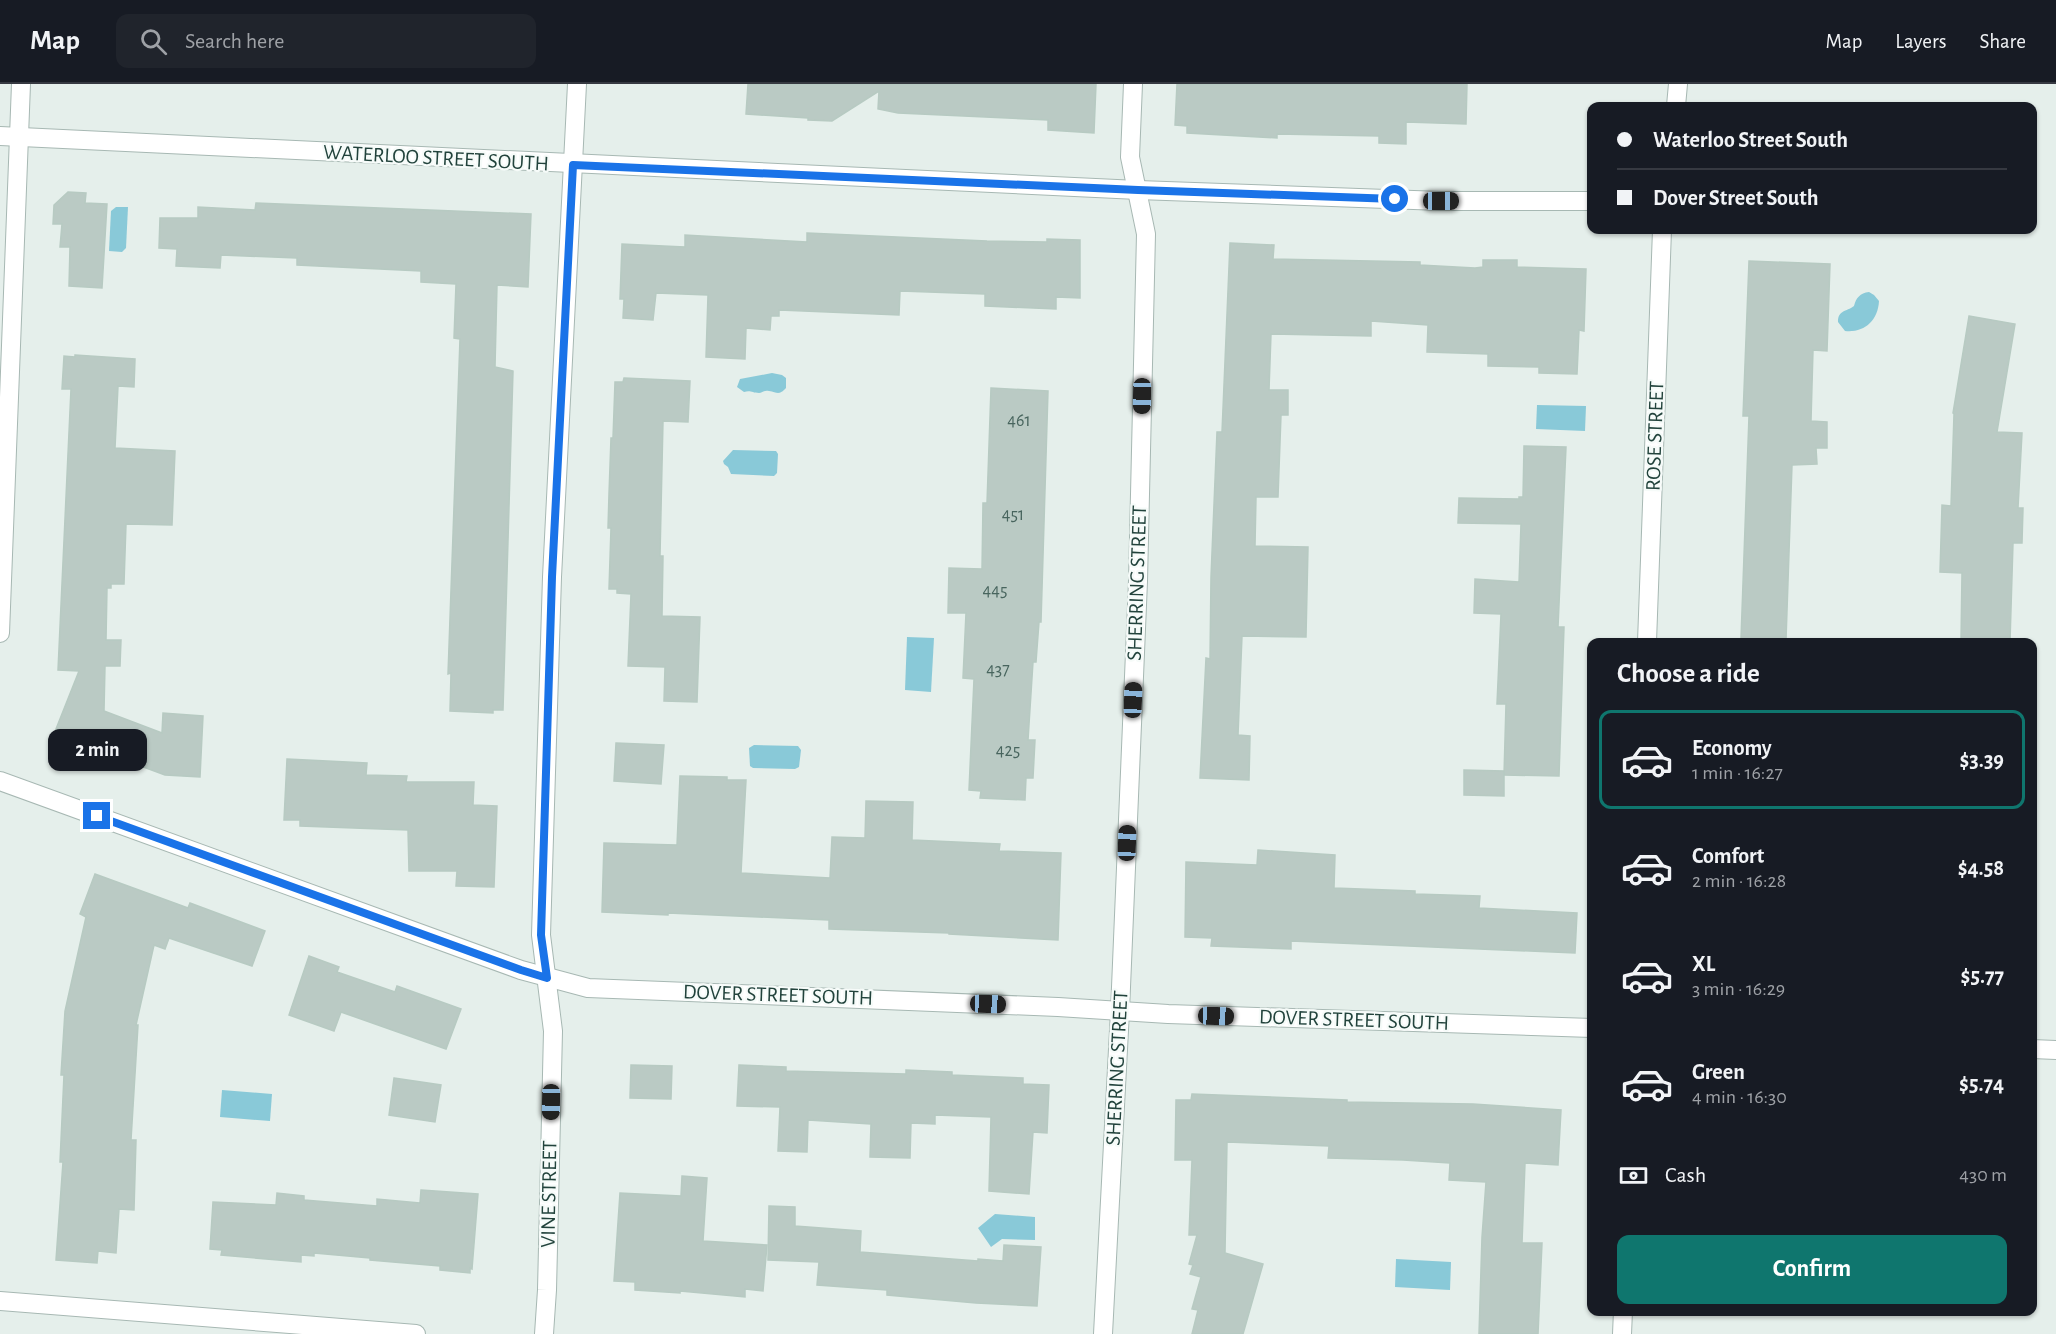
<!DOCTYPE html>
<html lang="en">
<head>
<meta charset="utf-8">
<style>
  :root { --surface:#171b24; --page:#20242c; --text:#f1f3f6; --muted:#9ea1a6; --line:#363941; --accent:#0f766e }
  body { margin:0; font-family:"Alegreya Sans",sans-serif; background:var(--page); color:var(--text); height:100vh; display:flex; flex-direction:column; font-size:22px; white-space:nowrap }
  * { box-sizing:border-box; margin:0 }
  p { font-size:20px; color:var(--muted) }
  .icon { flex:none; width:33px; height:33px; fill:none; stroke:currentColor; stroke-width:2; stroke-linecap:round; stroke-linejoin:round }
  .map { position:relative; flex:1; overflow:hidden }
  .side { position:absolute; left:1587px; top:554px; width:450px; height:678px; display:flex; flex-direction:column; background:var(--surface); border-radius:12px; box-shadow:0 2px 4px #0004 }
  .side>* { flex:none }
  .guide { position:absolute; left:1587px; top:18px; width:450px; height:132px; border-radius:12px; box-shadow:0 2px 4px #0004; display:grid; align-content:center; height:132px; padding:0 30px; background:var(--surface) }
  .end { position:absolute; width:27px; height:27px; margin:-14px; border:8px solid #1a73e8; background:#fff; box-shadow:0 0 0 3px #fff }
  .from { border-radius:50% }
  .bubble { position:absolute; height:42px; border-radius:12px; background:var(--surface); box-shadow:0 2px 4px #0004; font-size:20px; font-weight:700; line-height:42px; text-align:center }
  .car { position:absolute; width:18px; height:36px; margin:-18px -9px; border-radius:8px; box-shadow:0 0 4px 2px #0007; background:linear-gradient(#222 24%,#8ab4d8 0 40%,#222 0 76%,#8ab4d8 0 86%,#222 0) }
  .guide b { display:flex; align-items:center; gap:21px; height:57px; font-size:22px }
  .guide b+b { border-top:2px solid var(--line) }
  .guide i { width:15px; height:15px; background:var(--text) }
  ul { padding:0; list-style:none }
  li { display:flex; align-items:center; gap:18px; height:99px; margin:0 12px 9px; padding:0 18px; border:3px solid transparent; border-radius:12px }
  li div { flex:1 }
  li b { display:block; font-size:22px }
  li em { font-style:normal; font-weight:700 }
  li.selected { border-color:var(--accent) }
  li>.icon { width:54px; height:54px; stroke-width:1.5 }
  h2 { padding:0 30px; font-size:27px; line-height:72px }
  .pay { display:flex; align-items:center; gap:15px; height:66px; padding:0 30px; font-size:22px }
  .pay p { margin-inline-start:auto }
  .primary-button { display:flex; gap:12px; margin-top:auto; padding:12px 30px }
  .primary-button a { flex:1; height:69px; border-radius:12px; background:var(--accent); color:#fff; font-size:24px; font-weight:700; line-height:69px; text-align:center }
  header { display:flex; align-items:center; gap:36px; box-sizing:border-box; height:84px; padding:0 30px; background:var(--surface); border-bottom:2px solid var(--line) }
  header strong { font-size:28px }
  nav { display:flex; gap:33px; margin-inline-start:auto; font-size:21px }
  .search { width:420px; height:54px; background:var(--page); display:flex; align-items:center; gap:15px; box-sizing:border-box; padding:0 21px; border-radius:12px; color:var(--muted); font-size:22px }
  .map>svg:first-child { display:block }
  .water { fill:#89c9d8 }
  .building { fill:#bacac4; stroke:#b7cac2; stroke-width:1.5 }
  .lines { fill:none; stroke-linecap:round; stroke-linejoin:round }
  .minor-casing { stroke:#a7b8b3; stroke-width:20 }
  .minor { stroke:#fff; stroke-width:18 }
  .route { stroke:#1a73e8; stroke-width:8 }
  .labels { text-anchor:middle; dominant-baseline:central; stroke-width:4.5; stroke-linejoin:round; paint-order:stroke }
  .number-label { font-size:18px; fill:#48655e }
  .street-label { font-size:21px; fill:#22433c; stroke:#f6fbf9 }
</style>
</head>
<body>
<header>
<strong>Map</strong>
<div class="search"><svg class="icon" aria-label="search" viewBox="0 0 24 24"><circle cx="10" cy="10" r="6"/><path d="M15 15l6 6"/></svg>Search here</div>
<nav><a>Map</a><a>Layers</a><a>Share</a></nav>
</header>
<div class="map">
<svg width="2056" height="1250" viewBox="0 0 2056 1250">
  <rect width="100%" height="100%" fill="#e5efeb"/>
  <!-- water -->
  <g class="water">
    <path d="M116 123H128L126 164 122 168 109 167 111 127Z"/>
    <path d="M1869 208 1874 211 1879 217C1878 237 1864 249 1845 247L1838 238C1838 226 1846 228 1854 222 1856 214 1860 209 1869 208Z"/>
    <path d="M772 289 782 291 786 294V304C779 312 777 308 769 307 763 306 763 309 759 309 752 309 751 306 744 308L737 303 740 295Z"/>
    <path d="M1537 321 1586 322 1585 347 1536 345Z"/>
    <path d="M733 366 776 367 778 370 777 389 774 392 731 390 728 383 724 380 723 377Z"/>
    <path d="M907 553 934 554 931 608 905 606Z"/>
    <path d="M754 661 798 662 801 666 799 683 795 685 753 684 750 682 749 664Z"/>
    <path d="M222 1006 272 1010 270 1037 220 1033Z"/>
    <path d="M995 1130 1035 1133V1156L1002 1155 991 1163 978 1144Z"/>
    <path d="M1396 1175 1451 1178 1450 1206 1395 1203Z"/>
  </g>
  <!-- building -->
  <g class="building">
    <path d="M748 0H1096L1094 49 1048 46V36L898 29 878 25 879 7 832 37 808 36V34L746 30Z"/>
    <path d="M1177 0H1467L1466 40 1406 38V60L1379 59V52L1277 50V54L1187 49V42L1175 41Z"/>
    <path d="M68 108 86 109 85 119 107 120 102 204 69 202 70 163H60L62 140H53L54 121Z"/>
    <path d="M256 119 531 130 528 203 497 201 495 283 513 287 503 626H493V629L450 627 451 589 448 590 460 255 454 254 456 200 421 198V187L297 181V174L221 171 220 184 176 182 177 165 159 164 160 134H198V123L255 126Z"/>
    <path d="M807 149 987 157 1047 158V155L1080 156V214L1056 213V225L985 222V210L900 207 899 231 779 226V232H771L770 246 746 244 745 275 706 273 708 211 656 209 653 236 623 234 624 215H620L622 160 685 163V151L807 158Z"/>
    <path d="M1230 159 1274 161 1273 175 1420 178V181L1475 184 1483 183V176H1517V183L1586 185 1584 247 1579 246 1577 290 1539 289V283L1488 282V270L1427 268 1428 241 1371 237V252L1271 250 1269 306H1288V331H1281L1278 413H1256L1255 462 1308 463 1306 553 1242 552 1238 651 1250 652 1249 696 1200 694 1206 574 1210 575 1211 493 1217 348H1222Z"/>
    <path d="M1749 177 1830 180 1827 267 1813 266 1811 337 1827 338V364H1816L1817 380 1792 381 1786 556 1741 555 1749 332H1743Z"/>
    <path d="M1969 232 2015 240 1997 348 2022 349 2018 424H2023L2022 459H2013L2010 558H1961L1962 489 1940 488 1942 421 1951 422 1954 330 1953 329Z"/>
    <path d="M75 271 135 275 134 303 118 302 115 364 175 367 172 441 126 440 124 500H111V504H107L106 556H121L120 582H105L104 627 162 649 163 629 203 632 200 693 165 691 54 650 79 587 58 586 71 305H62L64 272 75 273Z"/>
    <path d="M624 294 690 297 688 338 663 337 660 472H663L662 532 700 533 697 618 664 617 665 583 628 582 631 510 617 509V505H609L611 444H608L609 410 611 354H613L615 298H623Z"/>
    <path d="M991 304 1048 307 1041 538H1039L1036 578H1033L1028 656H1035L1033 694H1026L1025 716 980 714 981 707 969 706 974 595 963 594 966 529H948L949 484 982 485 983 419H987Z"/>
    <path d="M1524 362 1566 363 1558 543H1564L1559 692 1504 691 1506 620H1497L1501 530 1474 529 1475 495 1519 498 1521 440 1458 439 1459 414 1519 415V413H1523Z"/>
    <path d="M616 659 664 661 661 700 614 697Z"/>
    <path d="M287 675 367 679 366 691 407 692 406 698H474L473 721 497 722 494 803 456 802 457 787H409L408 746 300 742V736H284Z"/>
    <path d="M1464 686 1504 687V712L1464 711Z"/>
    <path d="M680 692 727 693V696H746L741 789 830 794 832 753 865 754 866 717 913 718 912 756 1000 760 999 767 1061 769 1058 856 949 850V849L829 845V836L668 829V831L602 828 604 759 677 761Z"/>
    <path d="M1258 766 1335 771 1334 804 1415 807V810L1480 812 1479 824 1577 829 1575 869 1291 857V865L1211 862 1212 854 1185 853 1186 778 1257 781Z"/>
    <path d="M95 790 188 824 190 819 265 847 252 882 169 854 165 865 154 861 136 941H138L131 1056H136L134 1126 119 1125 116 1169 98 1167 97 1179 56 1176 63 1078H60L64 991H61L65 927 86 833 80 830Z"/>
    <path d="M309 872 339 883 337 888 395 908 397 902 461 925 446 965 341 928 334 947 289 931Z"/>
    <path d="M631 981 672 982 671 1015 630 1014Z"/>
    <path d="M739 981 786 983V987L906 990V986L952 988V991L1023 994V1000L1049 1001 1047 1049 1033 1048 1029 1110 989 1107 991 1033 935 1031V1040L911 1039 910 1074 870 1073 871 1040 808 1036 807 1068 778 1067 780 1023 737 1022Z"/>
    <path d="M394 994 441 1001 435 1038 389 1031Z"/>
    <path d="M1192 1010 1347 1016V1018L1473 1020 1561 1026 1558 1081 1525 1079 1522 1159H1542L1538 1250H1479L1482 1153 1486 1098 1449 1096 1450 1079 1403 1076 1328 1074 1329 1062 1227 1058 1225 1169 1263 1180 1243 1250H1192L1198 1226 1192 1225 1201 1193 1190 1190 1193 1181 1189 1180 1197 1151H1189L1192 1076H1175L1176 1016H1191Z"/>
    <path d="M682 1092 707 1094 703 1157 767 1161 763 1207 745 1205V1213L680 1207V1209L635 1206V1198L614 1197 620 1109 681 1112Z"/>
    <path d="M421 1106 478 1110 472 1185 470 1184V1189L440 1186V1182L370 1176V1174L314 1169V1172L301 1171V1178L221 1171 222 1166 210 1165 213 1118 276 1121 277 1109 304 1112V1116L377 1122V1115L420 1119Z"/>
    <path d="M769 1122 795 1123V1142L861 1147 860 1168 978 1177V1175L1003 1177 1004 1161 1041 1163 1037 1222 976 1219 887 1211V1206L817 1201 819 1178 768 1176Z"/>
  </g>
  <g class="lines">
    <!-- minor casing -->
    <g class="minor-casing">
      <g id="minor">
        <path d="M1676 22 1678 0"/>
        <path d="M0 52 1138 106 1441 117H1592"/>
        <path d="M0 549 21 0"/>
        <path d="M1647 558 1662 146"/>
        <path d="M0 697 521 886 588 904 1058 923 1168 930 1592 944"/>
        <path d="M2032 965 2056 966"/>
        <path d="M0 1217 416 1250"/>
        <path d="M544 1250 547 1206 553 947 541 851 552 493 577 0"/>
        <path d="M1103 1250 1120 927 1138 497 1146 150 1130 73 1133 0"/>
        <path d="M1622 1250 1623 1227"/>
      </g>
    </g>
    <!-- minor -->
    <use href="#minor" class="minor"/>
  </g>
  <g class="lines">
    <!-- route -->
    <path class="route" d="M97 732 521 886 547 894 541 851 552 493 573 81 1138 106 1395 115"/>
  </g>
  <g class="labels">
    <!-- number labels -->
    <g class="number-label">
      <text x="1019" y="337">461</text>
      <text x="1013" y="431">451</text>
      <text x="995" y="507">445</text>
      <text x="998" y="586">437</text>
      <text x="1008" y="667">425</text>
    </g>
    <!-- street labels -->
    <g class="street-label">
      <text transform="translate(436 74) rotate(3)">WATERLOO STREET SOUTH</text>
      <text transform="translate(1655 352) rotate(-88)">ROSE STREET</text>
      <text transform="translate(1137 499) rotate(-88)">SHERRING STREET</text>
      <text transform="translate(778 911) rotate(2)">DOVER STREET SOUTH</text>
      <text transform="translate(1354 936) rotate(2)">DOVER STREET SOUTH</text>
      <text transform="translate(1117 984) rotate(-87)">SHERRING STREET</text>
      <text transform="translate(549 1110) rotate(-89)">VINE STREET</text>
    </g>
  </g>
</svg>
<i class="end from" style="left:1395px;top:115px"></i>
<i class="end" style="left:97px;top:732px"></i>
<div class="bubble" style="left:48px;top:645px;width:99px">2 min</div>
<i class="car" style="left:1441px;top:117px;rotate:90deg"></i>
<i class="car" style="left:1142px;top:312px;rotate:181deg"></i>
<i class="car" style="left:1133px;top:616px;rotate:2deg"></i>
<i class="car" style="left:1127px;top:759px;rotate:2deg"></i>
<i class="car" style="left:988px;top:920px;rotate:92deg"></i>
<i class="car" style="left:1216px;top:932px;rotate:92deg"></i>
<i class="car" style="left:551px;top:1018px;rotate:181deg"></i>
<div class="guide">
<b><i class="from"></i>Waterloo Street South</b>
<b><i></i>Dover Street South</b>
</div>
<section class="side">
<h2>Choose a ride</h2>
<ul>
<li class="selected"><svg class="icon" aria-label="car" viewBox="0 0 24 24"><path d="M5 17H2v-5l4-1 3-4h7l3 4 3 1v5h-3M9 17h6M6 11h13"/><circle cx="7" cy="17" r="2"/><circle cx="17" cy="17" r="2"/></svg><div><b>Economy</b><p>1 min · 16:27</p></div><em>$3.39</em></li>
<li><svg class="icon" aria-label="car" viewBox="0 0 24 24"><path d="M5 17H2v-5l4-1 3-4h7l3 4 3 1v5h-3M9 17h6M6 11h13"/><circle cx="7" cy="17" r="2"/><circle cx="17" cy="17" r="2"/></svg><div><b>Comfort</b><p>2 min · 16:28</p></div><em>$4.58</em></li>
<li><svg class="icon" aria-label="car" viewBox="0 0 24 24"><path d="M5 17H2v-5l4-1 3-4h7l3 4 3 1v5h-3M9 17h6M6 11h13"/><circle cx="7" cy="17" r="2"/><circle cx="17" cy="17" r="2"/></svg><div><b>XL</b><p>3 min · 16:29</p></div><em>$5.77</em></li>
<li><svg class="icon" aria-label="car" viewBox="0 0 24 24"><path d="M5 17H2v-5l4-1 3-4h7l3 4 3 1v5h-3M9 17h6M6 11h13"/><circle cx="7" cy="17" r="2"/><circle cx="17" cy="17" r="2"/></svg><div><b>Green</b><p>4 min · 16:30</p></div><em>$5.74</em></li>
</ul>
<div class="pay"><svg class="icon" aria-label="cash" viewBox="0 0 24 24"><path d="M3 7h18v10H3z"/><circle cx="12" cy="12" r="2"/></svg>Cash<p>430 m</p></div>
<div class="primary-button"><a>Confirm</a></div>
</section>
</div>
</body>
</html>
